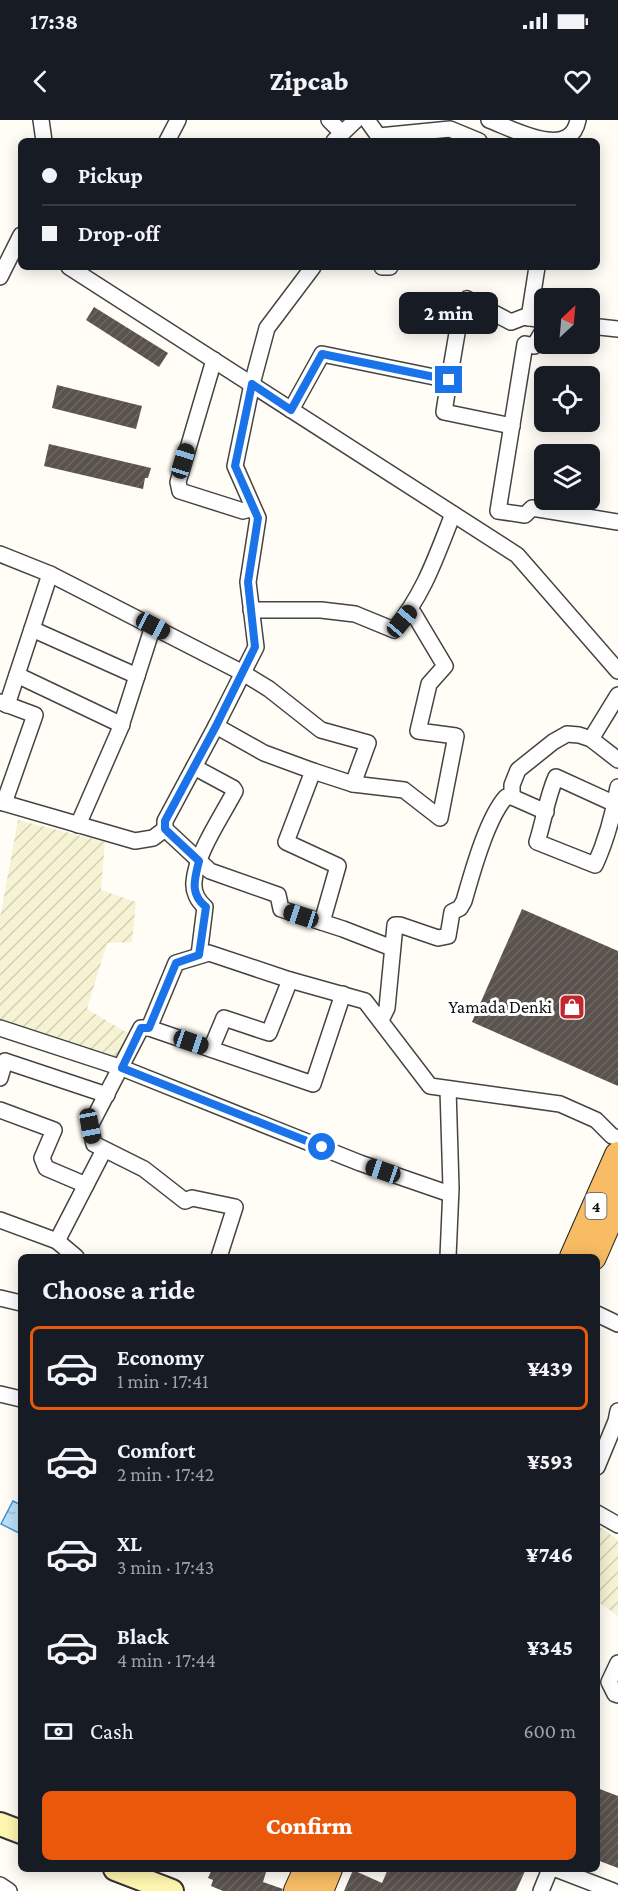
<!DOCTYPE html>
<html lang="en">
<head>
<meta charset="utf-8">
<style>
  :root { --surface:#171b24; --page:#242831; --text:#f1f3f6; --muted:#9ea1a6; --line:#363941; --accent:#ea580c }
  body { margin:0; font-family:"Crimson Pro",serif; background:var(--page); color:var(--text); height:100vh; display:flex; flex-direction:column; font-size:22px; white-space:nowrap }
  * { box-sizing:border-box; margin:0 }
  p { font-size:20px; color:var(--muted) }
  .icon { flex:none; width:33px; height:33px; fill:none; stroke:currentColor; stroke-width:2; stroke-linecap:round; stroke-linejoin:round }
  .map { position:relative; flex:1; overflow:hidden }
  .side { position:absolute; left:18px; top:1134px; width:582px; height:618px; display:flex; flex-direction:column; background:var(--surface); border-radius:9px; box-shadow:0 3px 15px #0003 }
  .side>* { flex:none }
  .hud { position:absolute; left:18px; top:18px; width:582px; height:132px; border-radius:9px; box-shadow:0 3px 15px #0003; display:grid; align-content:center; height:132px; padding:0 24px; background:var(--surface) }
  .needle { width:39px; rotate:26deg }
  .buttons { position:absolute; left:534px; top:168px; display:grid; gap:12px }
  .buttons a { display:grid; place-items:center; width:66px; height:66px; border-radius:9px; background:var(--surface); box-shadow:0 3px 15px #0003; font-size:30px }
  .end { position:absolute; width:27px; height:27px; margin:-14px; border:8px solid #1a73e8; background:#fff; box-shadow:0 0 0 3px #fff }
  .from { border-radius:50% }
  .bubble { position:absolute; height:42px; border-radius:9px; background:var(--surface); box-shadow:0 3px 15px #0003; font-size:20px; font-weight:800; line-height:42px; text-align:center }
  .car { position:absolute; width:18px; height:36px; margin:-18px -9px; border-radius:8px; box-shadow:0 0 4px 2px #0007; background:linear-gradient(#222 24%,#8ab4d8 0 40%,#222 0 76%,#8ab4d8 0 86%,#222 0) }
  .hud b { display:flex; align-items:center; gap:21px; height:57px; font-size:22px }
  .hud b+b { border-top:2px solid var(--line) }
  .hud i { width:15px; height:15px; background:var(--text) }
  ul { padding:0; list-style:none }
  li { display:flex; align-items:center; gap:18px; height:84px; margin:0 12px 9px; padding:0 12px; border:3px solid transparent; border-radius:9px }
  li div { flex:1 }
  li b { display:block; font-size:22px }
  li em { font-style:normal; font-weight:800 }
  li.on { border-color:var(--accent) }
  li>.icon { width:54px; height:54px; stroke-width:1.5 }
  h2 { padding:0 24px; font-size:27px; line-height:72px }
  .pay { display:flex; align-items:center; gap:15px; height:66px; padding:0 24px; font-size:22px }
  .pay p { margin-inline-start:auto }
  .primary-button { display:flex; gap:12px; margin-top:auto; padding:12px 24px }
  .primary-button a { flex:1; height:69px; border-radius:9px; background:var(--accent); color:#fff; font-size:24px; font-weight:800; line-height:69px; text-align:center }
  .status { display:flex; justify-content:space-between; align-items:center; height:42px; padding:0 30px; background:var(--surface); direction:ltr }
  .status svg { height:16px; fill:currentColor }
  header { display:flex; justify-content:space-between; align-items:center; height:78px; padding:0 24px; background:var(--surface); font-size:27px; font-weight:800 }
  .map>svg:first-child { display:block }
  .farmland { fill:url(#farmland-furrows) }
  .water { fill:url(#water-ripples); stroke:#3f96cf; stroke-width:1.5 }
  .building { fill:url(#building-hatch) }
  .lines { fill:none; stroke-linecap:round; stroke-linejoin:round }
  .minor-casing { stroke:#444; stroke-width:18 }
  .secondary-casing { stroke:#333; stroke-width:26 }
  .trunk-casing { stroke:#222; stroke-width:28 }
  .minor { stroke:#fff; stroke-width:15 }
  .secondary { stroke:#fff6b0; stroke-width:22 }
  .trunk { stroke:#f7bc64; stroke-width:26 }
  .route { stroke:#1a73e8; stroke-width:8 }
  .labels { text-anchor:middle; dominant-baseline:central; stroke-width:6; stroke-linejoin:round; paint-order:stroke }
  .shield { fill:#fff; stroke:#585858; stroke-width:1.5 }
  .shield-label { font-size:16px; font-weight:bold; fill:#111 }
  .poi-label { font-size:18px; fill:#111; stroke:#fff; text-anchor:end }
</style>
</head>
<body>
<div class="status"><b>17:38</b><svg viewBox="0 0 49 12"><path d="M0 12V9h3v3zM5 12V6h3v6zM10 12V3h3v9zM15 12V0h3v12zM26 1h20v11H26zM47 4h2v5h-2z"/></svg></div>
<header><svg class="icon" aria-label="back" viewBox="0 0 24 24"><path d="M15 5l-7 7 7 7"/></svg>Zipcab<svg class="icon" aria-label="heart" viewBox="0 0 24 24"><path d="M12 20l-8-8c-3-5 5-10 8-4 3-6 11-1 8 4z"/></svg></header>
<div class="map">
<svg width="618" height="1771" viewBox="0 0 618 1771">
  <defs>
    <pattern id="farmland-furrows" width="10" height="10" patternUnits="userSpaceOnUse" patternTransform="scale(1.5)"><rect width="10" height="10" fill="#f6f3d4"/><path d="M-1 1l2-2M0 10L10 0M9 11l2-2" fill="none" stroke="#d2cfb5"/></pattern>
    <pattern id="water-ripples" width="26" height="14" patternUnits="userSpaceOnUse" patternTransform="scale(1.5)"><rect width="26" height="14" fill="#b9e0f7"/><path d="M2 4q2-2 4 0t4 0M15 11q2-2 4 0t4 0" fill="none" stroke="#9ebfd3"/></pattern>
    <pattern id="building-hatch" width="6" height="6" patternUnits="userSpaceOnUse" patternTransform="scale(1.5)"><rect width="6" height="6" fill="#5a524d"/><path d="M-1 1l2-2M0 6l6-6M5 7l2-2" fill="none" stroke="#6d6662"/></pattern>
  </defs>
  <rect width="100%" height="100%" fill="#fffdf5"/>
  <!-- farmland -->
  <g class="farmland">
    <path d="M18 700 105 722 101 770 136 782 132 822 107 823 87 889 131 915 112 943 0 905V798Z"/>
    <path d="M600 1407 618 1420V1496L597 1481V1413Z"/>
  </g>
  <!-- water -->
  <path class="water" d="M13 1381 21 1385V1414L1 1404Z"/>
  <!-- building -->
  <g class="building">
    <path d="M94 187 168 233 159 247 86 200Z"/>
    <path d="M57 265 142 286 136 309 52 288Z"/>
    <path d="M49 324 151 348 148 358H145L143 369 44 346Z"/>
    <path d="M522 789 618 831V966L472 902Z"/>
    <path d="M597 1668 618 1676V1748L597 1740Z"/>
    <path d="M212 1749H259L266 1752 263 1762 283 1769 282 1771H223L211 1766 213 1760 208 1758Z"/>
    <path d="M388 1749H526L516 1771H344L353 1750 382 1763Z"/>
  </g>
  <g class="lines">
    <!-- minor casing -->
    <g class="minor-casing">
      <g id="minor">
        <path d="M41 0 44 21"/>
        <path d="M329 0 342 13"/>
        <path d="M367 0 382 21"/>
        <path d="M489 0C513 9 570 41 578 0"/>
        <path d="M379 16 450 9 479 21"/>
        <path d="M167 21 178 0"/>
        <path d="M334 21 356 0"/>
        <path d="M69 147 517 435 618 551"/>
        <path d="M313 147 267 208 252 264 235 346 258 398 248 462 256 527 216 606 165 701V709L210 751 278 775 281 789 343 809 392 828"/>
        <path d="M382 147H390"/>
        <path d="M0 157 21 115"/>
        <path d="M529 198 537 147"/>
        <path d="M590 206 618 209"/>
        <path d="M544 209 534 226 525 224 498 391 525 395 532 388 618 402"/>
        <path d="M214 240 178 362 180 371 243 391 253 388"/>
        <path d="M449 260 462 184 467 179 511 202 524 197 544 200"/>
        <path d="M291 290 322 234 449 260 444 292 512 306"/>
        <path d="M0 434 50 454 243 553 269 569 321 610 368 623 353 664"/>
        <path d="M251 490H321L355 494 394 510C424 474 436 437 453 394"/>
        <path d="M32 509 137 556"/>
        <path d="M17 555 122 605"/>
        <path d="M0 582 35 595 4 683"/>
        <path d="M7 585 50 454"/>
        <path d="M216 606 264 633 313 651 353 664 404 670 440 698 456 616 418 611 429 564 445 546 414 494 410 491"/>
        <path d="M591 619 618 575"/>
        <path d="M194 647 233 668 235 671C221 698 196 733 194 762 193 772 198 781 205 787L199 835"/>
        <path d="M313 651 286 722 338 746 322 802"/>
        <path d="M512 677V665L518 650 553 622 567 614 579 615 591 619 618 640"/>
        <path d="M0 682 135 721 153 718 165 709"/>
        <path d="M615 684 556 657C547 677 544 700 537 722L595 745C607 719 613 696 618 667"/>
        <path d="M78 705 120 609 153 506"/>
        <path d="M381 900 387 888 395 805H400L438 818 448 816 452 792 460 788 464 781C472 753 487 698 506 677H512L546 692"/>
        <path d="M0 908 122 948 360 1043 450 1074"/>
        <path d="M149 908 176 843 209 833 290 860 365 881 430 966 560 984 596 1000 612 1016 618 1018"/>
        <path d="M211 929 224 898 269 913 290 860"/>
        <path d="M0 958 5 941 107 975"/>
        <path d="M448 969 451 1068 448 1137"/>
        <path d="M0 990 54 1010 42 1038 46 1048 86 1065"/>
        <path d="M0 1100 57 1121 76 1137"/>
        <path d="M57 1121 104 1030"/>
        <path d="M219 1137 235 1087 192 1078 185 1081 144 1049 94 1024 90 1006 141 908H149L313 964 343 874"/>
        <path d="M0 1178 21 1183"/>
        <path d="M597 1194 618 1204"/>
        <path d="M0 1274 21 1279"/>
        <path d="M597 1347 616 1301 618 1291"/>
        <path d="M597 1393 618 1405"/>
        <path d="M618 1543 609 1562 615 1574 618 1575"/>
        <path d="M556 1749 613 1771"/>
        <path d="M0 1765 9 1771"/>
        <path d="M541 1771 550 1749"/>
      </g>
    </g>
    <!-- secondary casing -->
    <g class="secondary-casing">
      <g id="secondary">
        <path d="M0 1704 21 1712"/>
        <path d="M115 1749 172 1771"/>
      </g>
    </g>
    <!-- trunk casing -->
    <g class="trunk-casing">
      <g id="trunk">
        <path d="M573 1137 618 1035"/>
        <path d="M593 1137 618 1080"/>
        <path d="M297 1771 307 1749"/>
        <path d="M320 1771 329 1749"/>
      </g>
    </g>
    <!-- minor -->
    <use href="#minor" class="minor"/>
    <!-- secondary -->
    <use href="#secondary" class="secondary"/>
    <!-- trunk -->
    <use href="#trunk" class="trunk"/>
  </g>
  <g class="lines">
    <!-- route -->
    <path class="route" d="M322 1027 122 948 141 908H149L176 843 199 835 206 787C189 774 195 758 199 741L168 712 165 709V701L216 606 255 527 248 462 258 398 235 346 252 264 291 290 322 234 449 260"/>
  </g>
  <!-- icons -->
  <defs>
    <g id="shop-square" transform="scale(1.35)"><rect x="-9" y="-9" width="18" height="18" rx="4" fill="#c4262e" stroke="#fff"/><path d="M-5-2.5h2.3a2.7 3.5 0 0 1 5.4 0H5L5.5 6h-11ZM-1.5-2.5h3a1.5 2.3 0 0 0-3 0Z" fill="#fff"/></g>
  </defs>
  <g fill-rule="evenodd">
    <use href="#shop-square" x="572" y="887"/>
  </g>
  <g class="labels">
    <!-- shield labels -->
    <rect class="shield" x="585.5" y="1073" width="21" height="26" rx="4.5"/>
    <g class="shield-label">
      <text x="596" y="1086">4</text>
    </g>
    <!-- poi labels -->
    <g class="poi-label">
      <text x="552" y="887">Yamada Denki</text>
    </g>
  </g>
</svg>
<div class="buttons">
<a><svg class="needle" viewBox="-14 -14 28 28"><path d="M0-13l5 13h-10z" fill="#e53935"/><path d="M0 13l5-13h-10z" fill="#9ea1a6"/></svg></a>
<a><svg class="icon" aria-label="locate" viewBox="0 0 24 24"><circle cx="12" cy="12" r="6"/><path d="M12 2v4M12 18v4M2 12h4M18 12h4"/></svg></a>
<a><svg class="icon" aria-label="layers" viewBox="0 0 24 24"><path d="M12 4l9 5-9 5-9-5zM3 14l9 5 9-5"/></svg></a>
</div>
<i class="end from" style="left:322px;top:1027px"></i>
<i class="end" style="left:449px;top:260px"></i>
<div class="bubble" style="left:399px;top:172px;width:99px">2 min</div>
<i class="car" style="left:183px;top:341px;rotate:17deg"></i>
<i class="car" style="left:402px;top:501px;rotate:40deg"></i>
<i class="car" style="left:153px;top:506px;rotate:118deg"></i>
<i class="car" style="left:301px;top:796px;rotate:288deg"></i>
<i class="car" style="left:191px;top:922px;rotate:109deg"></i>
<i class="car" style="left:90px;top:1006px;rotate:169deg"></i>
<i class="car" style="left:383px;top:1051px;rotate:289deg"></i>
<div class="hud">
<b><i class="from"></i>Pickup</b>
<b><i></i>Drop-off</b>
</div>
<section class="side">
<h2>Choose a ride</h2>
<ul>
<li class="on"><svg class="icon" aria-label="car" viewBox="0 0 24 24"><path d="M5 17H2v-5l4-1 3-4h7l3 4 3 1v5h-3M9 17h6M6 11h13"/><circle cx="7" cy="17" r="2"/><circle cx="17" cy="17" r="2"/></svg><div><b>Economy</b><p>1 min · 17:41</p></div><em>¥439</em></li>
<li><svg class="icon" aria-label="car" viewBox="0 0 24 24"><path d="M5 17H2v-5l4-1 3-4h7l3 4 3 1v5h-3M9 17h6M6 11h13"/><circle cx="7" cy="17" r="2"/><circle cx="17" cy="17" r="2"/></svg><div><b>Comfort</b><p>2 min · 17:42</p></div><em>¥593</em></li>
<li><svg class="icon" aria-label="car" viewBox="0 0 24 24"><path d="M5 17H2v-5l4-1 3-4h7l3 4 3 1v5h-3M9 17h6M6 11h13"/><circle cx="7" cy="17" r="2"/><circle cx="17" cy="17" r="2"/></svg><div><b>XL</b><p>3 min · 17:43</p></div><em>¥746</em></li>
<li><svg class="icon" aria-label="car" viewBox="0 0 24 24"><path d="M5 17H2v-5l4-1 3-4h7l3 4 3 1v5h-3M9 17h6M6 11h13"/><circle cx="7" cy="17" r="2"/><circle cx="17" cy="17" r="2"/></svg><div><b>Black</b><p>4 min · 17:44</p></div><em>¥345</em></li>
</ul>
<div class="pay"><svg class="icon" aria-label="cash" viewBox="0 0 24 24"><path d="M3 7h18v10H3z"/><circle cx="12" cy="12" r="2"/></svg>Cash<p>600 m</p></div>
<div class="primary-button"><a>Confirm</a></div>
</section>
</div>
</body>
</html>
